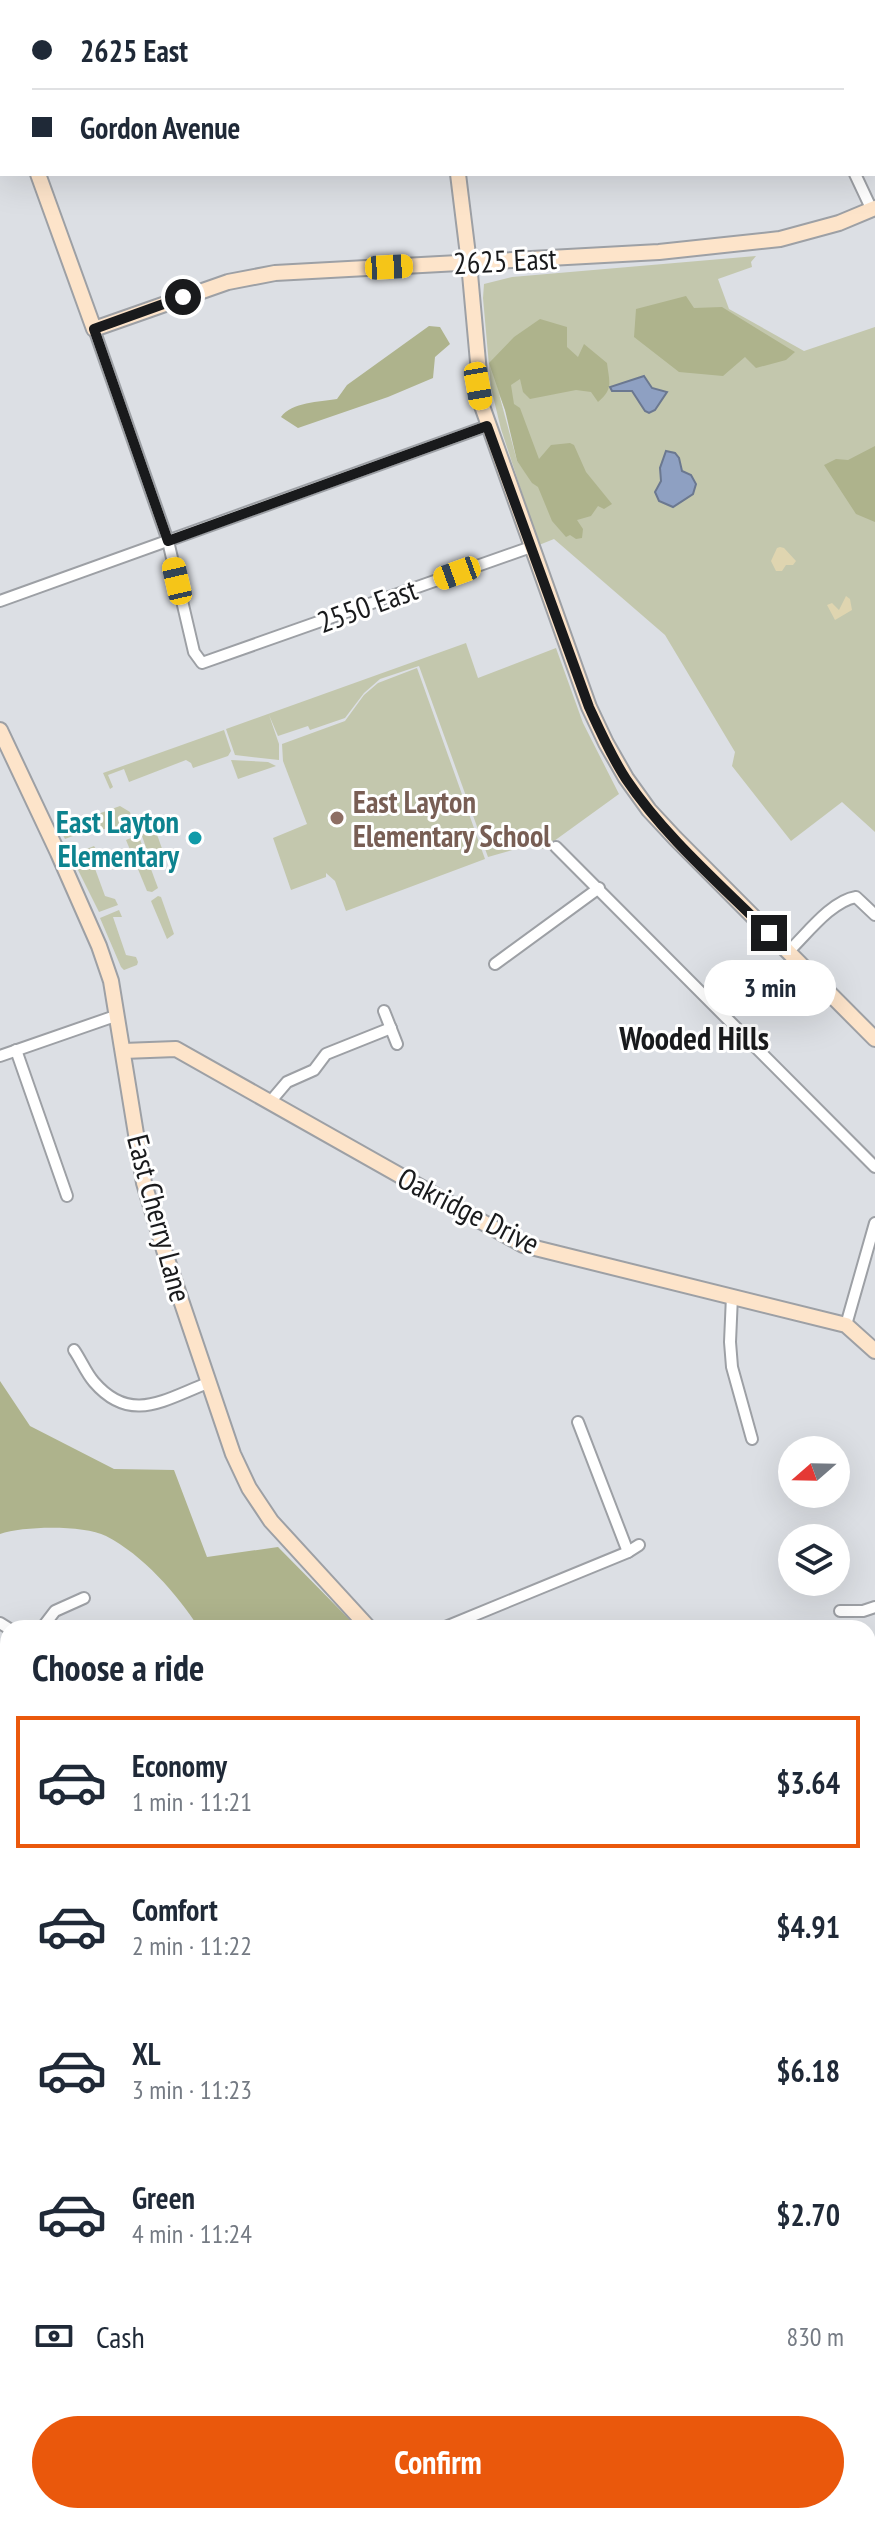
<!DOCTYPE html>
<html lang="en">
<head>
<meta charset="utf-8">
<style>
  :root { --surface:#fff; --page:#f6f6f7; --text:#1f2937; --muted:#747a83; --line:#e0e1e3; --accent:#ea580c }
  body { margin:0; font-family:"PT Sans Narrow",sans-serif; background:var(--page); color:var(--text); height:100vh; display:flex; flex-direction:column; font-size:30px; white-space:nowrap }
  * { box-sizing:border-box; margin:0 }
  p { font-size:26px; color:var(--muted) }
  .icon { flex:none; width:44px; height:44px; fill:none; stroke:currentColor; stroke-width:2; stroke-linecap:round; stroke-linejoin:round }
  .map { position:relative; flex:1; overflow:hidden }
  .side { position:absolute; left:0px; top:1620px; width:876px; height:904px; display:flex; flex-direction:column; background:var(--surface); border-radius:24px 24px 0 0; box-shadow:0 8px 32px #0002 }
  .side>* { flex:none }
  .banner { position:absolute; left:0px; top:0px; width:876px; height:176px; box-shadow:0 8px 32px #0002; display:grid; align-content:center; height:176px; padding:0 32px; background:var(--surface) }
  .needle { width:52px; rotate:250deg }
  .tools { position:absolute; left:778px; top:1436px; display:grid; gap:16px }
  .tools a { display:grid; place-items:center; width:72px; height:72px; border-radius:50%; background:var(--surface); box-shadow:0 8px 32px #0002; font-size:40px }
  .end { position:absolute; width:36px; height:36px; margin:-18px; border:10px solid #191a1c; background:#fff; box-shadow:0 0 0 4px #fff }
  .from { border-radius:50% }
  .bubble { position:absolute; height:56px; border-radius:28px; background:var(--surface); box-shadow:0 8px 32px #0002; font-size:26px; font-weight:800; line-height:56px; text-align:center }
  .car { position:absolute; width:24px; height:48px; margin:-24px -12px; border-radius:10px; box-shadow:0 0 6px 2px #0007; background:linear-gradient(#f5c518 24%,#345 0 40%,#f5c518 0 76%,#345 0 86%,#f5c518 0) }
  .banner b { display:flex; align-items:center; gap:28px; height:76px; font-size:30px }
  .banner b+b { border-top:2px solid var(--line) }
  .banner i { width:20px; height:20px; background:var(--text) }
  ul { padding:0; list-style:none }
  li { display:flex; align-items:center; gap:24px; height:132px; margin:0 16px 12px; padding:0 16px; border:4px solid transparent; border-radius:0px }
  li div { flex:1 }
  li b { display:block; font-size:30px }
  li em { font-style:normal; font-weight:800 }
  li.current { border-color:var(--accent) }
  li>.icon { width:72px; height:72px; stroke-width:1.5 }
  h2 { padding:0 32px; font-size:36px; line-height:96px }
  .pay { display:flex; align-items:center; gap:20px; height:88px; padding:0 32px; font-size:30px }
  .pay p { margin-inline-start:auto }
  .cta { display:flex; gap:16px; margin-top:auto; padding:16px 32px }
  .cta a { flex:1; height:92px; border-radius:48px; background:var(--accent); color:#fff; font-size:32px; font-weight:800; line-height:92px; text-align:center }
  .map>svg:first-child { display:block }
  .green { fill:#c3c7ad; fill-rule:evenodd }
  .forest { fill:#aeb38c }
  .sand { fill:#dfd5b0 }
  .water { fill:#8ea0c2; stroke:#6b7890; stroke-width:2 }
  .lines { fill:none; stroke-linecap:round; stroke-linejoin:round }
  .stream { stroke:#6b7890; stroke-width:3 }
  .street-casing { stroke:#9da0a5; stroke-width:14 }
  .secondary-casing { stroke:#9da0a5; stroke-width:18 }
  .street { stroke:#fff; stroke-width:10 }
  .secondary { stroke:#fde4ca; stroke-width:14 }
  .route { stroke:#191a1c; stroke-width:10 }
  .education-dot { fill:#8d6e63; stroke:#fff; stroke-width:3 }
  .culture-dot { fill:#0f9aa8; stroke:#fff; stroke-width:3 }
  .labels { text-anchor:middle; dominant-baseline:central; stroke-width:6; stroke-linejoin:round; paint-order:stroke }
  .street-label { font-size:30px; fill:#191a1c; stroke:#fff }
  .education-label { font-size:30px; font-weight:bold; fill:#785e54; stroke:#fff; text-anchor:start }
  .culture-label { font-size:30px; font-weight:bold; fill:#0d838f; stroke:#fff; text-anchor:end }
  .neighbourhood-label { font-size:32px; font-weight:bold; fill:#191a1c; stroke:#fff }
</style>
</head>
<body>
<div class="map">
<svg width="875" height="2524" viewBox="0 0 875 2524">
  <rect width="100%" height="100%" fill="#dcdfe4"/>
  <!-- green -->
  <g class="green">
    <path d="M756 256 751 262 752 267 718 279 729 309 804 351 875 327V832L842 802 791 841 732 766 735 752 665 635 554 539 539 545 501 429 491 388 483 298 484 284 512 277ZM499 394 534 484 517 461Z"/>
    <path d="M466 643 478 678 556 648 583 723 619 794 543 849 533 844 488 857 419 666 380 679 364 693 345 718 310 730 308 726 278 736 269 715 279 744V760L235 755 226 729Z"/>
    <path d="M417 668 485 859 346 911 335 881 326 873V877L291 890 273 838 307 824 283 761 282 744 345 721 364 695 378 683Z"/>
    <path d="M224 730 231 751 228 756 193 768 191 763 186 760 129 782 124 769 108 775 113 787 110 789 103 773Z"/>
    <path d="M231 760 268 762 276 766 238 779Z"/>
    <path d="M120 806 130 812 135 831 123 836C104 822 85 832 65 839L59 828Z"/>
    <path d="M155 829 165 857 160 859 162 865 153 868 142 836 143 834Z"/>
    <path d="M136 836 139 837 158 888 152 892 147 891 126 840Z"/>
    <path d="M94 846 99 854 90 855 105 896 115 899 118 905 99 912 73 860 74 854Z"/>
    <path d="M158 896 161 897 174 934 167 939 151 901Z"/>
    <path d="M119 910 122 917H113L126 955 136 957 138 962 137 965 124 970 121 967 100 918Z"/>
    <path d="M301 2516H408L411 2524H303Z"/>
  </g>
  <!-- forest -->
  <g class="forest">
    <path d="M686 296 694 308 722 307 795 352 786 360 756 368 745 357 723 376 679 372 634 337 636 309Z"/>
    <path d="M540 319 567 327V347L578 357 584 344 607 363C609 381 614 389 598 402L591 392 576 390 530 399 523 392 520 379 511 385 514 404 520 408 539 459 551 445 570 443 574 445 586 472 612 504 604 509 598 506 591 516 577 520 583 529 582 538 576 539 570 535 566 537 552 521 538 487 532 483 517 461 505 410 489 363 514 337Z"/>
    <path d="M429 326 440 327 450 344 435 357 433 378 388 397 298 428 281 417C292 402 319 402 337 399L347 385Z"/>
    <path d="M875 446V522L856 514 824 465 836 459 848 460Z"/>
    <path d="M0 1381 30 1426 114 1469 174 1470 207 1557 278 1547 350 1620 347 1628H199C177 1594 143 1555 106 1536 83 1525 24 1526 0 1534Z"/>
    <path d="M154 2516H208L201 2524H156Z"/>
  </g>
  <!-- sand -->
  <g class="sand">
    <path d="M780 547 784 548 796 561 793 565H786L782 571H776L771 561 777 548Z"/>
    <path d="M846 596 850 599 852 610 835 620 827 605 832 603 839 610Z"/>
  </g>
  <!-- water -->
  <g class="water">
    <path d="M644 376 652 388 667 392 655 410 649 413 645 411 632 391H612L610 387Z"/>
    <path d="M666 451 675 453 679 458 682 471 691 475 696 484 693 494 673 507 659 501 655 492 661 481 660 468Z"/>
  </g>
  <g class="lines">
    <!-- stream -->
    <g class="stream">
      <path d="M0 1697 8 1700"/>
      <path d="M0 2151 8 2154"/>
      <path d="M176 2516 177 2524"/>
    </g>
    <!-- street casing -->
    <g class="street-casing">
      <g id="street">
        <path d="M846 2V0"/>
        <path d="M855 174 871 208"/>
        <path d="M94 329 168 541 194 652 202 663 531 547"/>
        <path d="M0 601 487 426"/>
        <path d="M556 847 875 1167"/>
        <path d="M788 952C806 935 831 901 856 897L875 915"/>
        <path d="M495 964 599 888"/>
        <path d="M384 1011 397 1044"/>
        <path d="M16 1050 67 1196"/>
        <path d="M0 1056 118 1015"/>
        <path d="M270 1102 287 1082 314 1070 326 1054 391 1028"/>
        <path d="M732 1296 730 1342 732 1367 752 1439"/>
        <path d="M846 1325 875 1223"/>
        <path d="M74 1350C81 1360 86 1373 94 1382 131 1425 165 1399 208 1383"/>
        <path d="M578 1422 628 1552"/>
        <path d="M840 1611H863L875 1607"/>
        <path d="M0 1623 8 1628"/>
        <path d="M42 1628 55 1611 84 1598"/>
        <path d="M443 1628 628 1552 639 1545"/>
        <path d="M868 1798 875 1818"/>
        <path d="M0 1836V1854"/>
        <path d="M0 1928 8 1968"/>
        <path d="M0 2026 8 2004"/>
        <path d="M868 2082 875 2081"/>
        <path d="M868 2213 875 2210"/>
        <path d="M868 2345 875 2353"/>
        <path d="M868 2403 875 2398"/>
        <path d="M73 2516V2524"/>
        <path d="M674 2516 679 2524"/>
        <path d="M820 2516 827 2524"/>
        <path d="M724 2524 734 2516"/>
      </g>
    </g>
    <!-- secondary casing -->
    <g class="secondary-casing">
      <g id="secondary">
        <path d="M404 0 405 2"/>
        <path d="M0 67 2 72"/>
        <path d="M38 174 94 329 228 282 275 273 659 252 780 239 839 223 875 208"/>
        <path d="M458 174 469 263 482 406 589 707 606 743 626 778 649 810 675 838 875 1039"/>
        <path d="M0 730 58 853 99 946 111 981 144 1183 164 1250 233 1454 249 1488 271 1521 369 1628"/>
        <path d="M123 1051 176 1049 523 1245 846 1325 875 1351"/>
        <path d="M523 2516 528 2524"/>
      </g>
    </g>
    <!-- street -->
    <use href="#street" class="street"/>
    <!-- secondary -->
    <use href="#secondary" class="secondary"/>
  </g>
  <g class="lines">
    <!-- route -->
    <path class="route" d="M183 297 94 329 168 541 487 426 589 707C600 731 611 756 626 779 665 837 720 884 769 933"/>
  </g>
  <!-- markers -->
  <circle class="education-dot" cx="337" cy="818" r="8"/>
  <circle class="culture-dot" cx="195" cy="838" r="8"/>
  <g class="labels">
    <!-- street labels -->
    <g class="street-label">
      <text transform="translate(505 260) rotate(-3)">2625 East</text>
      <text transform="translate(367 605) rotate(-20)">2550 East</text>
      <text transform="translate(469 1210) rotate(27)">Oakridge Drive</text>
      <text transform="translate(160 1218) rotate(75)">East Cherry Lane</text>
    </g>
    <!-- education labels -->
    <g class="education-label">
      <text x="353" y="801">East Layton<tspan x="353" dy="34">Elementary School</tspan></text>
    </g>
    <!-- culture labels -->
    <g class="culture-label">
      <text x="179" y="821">East Layton<tspan x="179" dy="34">Elementary</tspan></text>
    </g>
    <!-- neighbourhood labels -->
    <g class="neighbourhood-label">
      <text x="694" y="1038">Wooded Hills</text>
    </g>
  </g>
</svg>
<div class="tools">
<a><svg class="needle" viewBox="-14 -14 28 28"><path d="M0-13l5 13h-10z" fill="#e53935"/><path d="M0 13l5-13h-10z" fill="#747a83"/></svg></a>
<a><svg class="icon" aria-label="layers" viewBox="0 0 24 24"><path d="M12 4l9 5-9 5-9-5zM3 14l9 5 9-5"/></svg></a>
</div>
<i class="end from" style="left:183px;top:297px"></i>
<i class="end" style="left:769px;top:933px"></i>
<div class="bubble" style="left:704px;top:960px;width:132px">3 min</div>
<i class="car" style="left:389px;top:267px;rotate:87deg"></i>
<i class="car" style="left:478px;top:386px;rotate:170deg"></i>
<i class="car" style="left:457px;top:573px;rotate:250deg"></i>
<i class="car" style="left:177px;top:581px;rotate:347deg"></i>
<div class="banner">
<b><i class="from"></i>2625 East</b>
<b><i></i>Gordon Avenue</b>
</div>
<section class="side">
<h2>Choose a ride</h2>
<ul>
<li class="current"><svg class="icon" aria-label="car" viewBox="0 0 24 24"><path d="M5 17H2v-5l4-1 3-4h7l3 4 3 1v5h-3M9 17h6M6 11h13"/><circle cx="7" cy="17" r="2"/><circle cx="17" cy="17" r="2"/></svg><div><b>Economy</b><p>1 min · 11:21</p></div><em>$3.64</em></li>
<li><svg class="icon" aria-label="car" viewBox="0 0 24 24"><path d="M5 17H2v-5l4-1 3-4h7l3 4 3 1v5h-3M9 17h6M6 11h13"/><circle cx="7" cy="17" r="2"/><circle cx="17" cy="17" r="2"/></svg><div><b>Comfort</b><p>2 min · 11:22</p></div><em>$4.91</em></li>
<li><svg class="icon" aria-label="car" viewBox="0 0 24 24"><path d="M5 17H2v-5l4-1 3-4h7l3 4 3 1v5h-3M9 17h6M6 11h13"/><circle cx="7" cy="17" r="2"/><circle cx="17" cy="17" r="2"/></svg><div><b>XL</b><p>3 min · 11:23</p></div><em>$6.18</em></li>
<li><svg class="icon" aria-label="car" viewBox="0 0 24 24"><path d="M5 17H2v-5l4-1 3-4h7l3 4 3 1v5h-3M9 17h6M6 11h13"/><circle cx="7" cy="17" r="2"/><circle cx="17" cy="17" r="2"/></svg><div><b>Green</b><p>4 min · 11:24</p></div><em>$2.70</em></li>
</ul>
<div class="pay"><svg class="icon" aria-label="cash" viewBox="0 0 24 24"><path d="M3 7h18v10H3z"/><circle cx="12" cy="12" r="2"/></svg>Cash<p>830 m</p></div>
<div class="cta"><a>Confirm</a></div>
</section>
</div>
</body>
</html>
